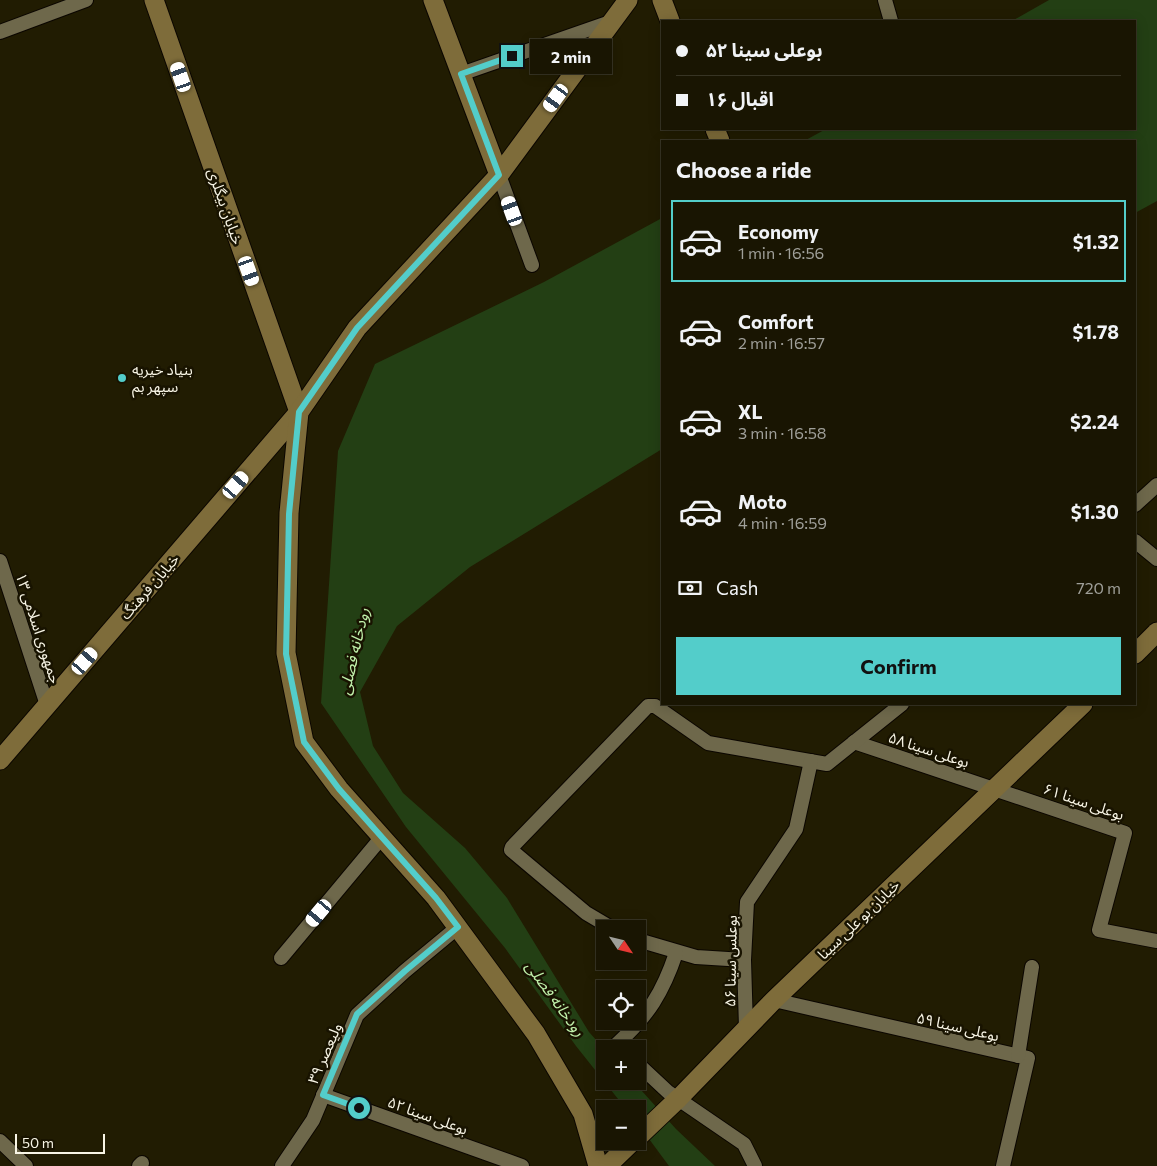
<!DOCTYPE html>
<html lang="en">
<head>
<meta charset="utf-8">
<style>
  :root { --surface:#191502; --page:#221e0c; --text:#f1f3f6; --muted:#9f9f99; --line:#373424; --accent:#53cdca }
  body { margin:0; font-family:Commissioner,"Noto Sans Arabic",sans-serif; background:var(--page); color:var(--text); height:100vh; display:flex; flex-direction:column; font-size:19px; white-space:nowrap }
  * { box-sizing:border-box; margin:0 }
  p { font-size:16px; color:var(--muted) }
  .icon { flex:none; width:28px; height:28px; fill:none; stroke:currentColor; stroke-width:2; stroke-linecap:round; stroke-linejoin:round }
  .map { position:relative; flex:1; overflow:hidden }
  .details { position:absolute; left:661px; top:140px; width:475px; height:565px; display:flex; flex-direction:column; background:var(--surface); border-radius:0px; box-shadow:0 2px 12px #0003,0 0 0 1px var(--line) }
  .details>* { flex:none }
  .banner { position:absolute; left:661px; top:20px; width:475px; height:110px; border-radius:0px; box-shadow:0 2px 12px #0003,0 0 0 1px var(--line); display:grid; align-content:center; height:110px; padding:0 15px; background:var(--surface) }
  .needle { width:32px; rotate:125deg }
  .fabs { position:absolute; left:596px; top:920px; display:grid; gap:10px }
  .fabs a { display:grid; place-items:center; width:50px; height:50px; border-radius:0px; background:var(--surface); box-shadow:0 2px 12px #0003,0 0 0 1px var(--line); font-size:25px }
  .scale { position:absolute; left:15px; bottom:12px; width:90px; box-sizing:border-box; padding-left:5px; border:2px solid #f8f5e5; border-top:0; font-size:14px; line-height:18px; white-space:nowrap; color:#f8f5e5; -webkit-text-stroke:4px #181300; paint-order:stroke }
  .end { position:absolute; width:22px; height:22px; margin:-11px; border:6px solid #53cdca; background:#111; box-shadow:0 0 0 2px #111 }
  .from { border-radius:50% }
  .bubble { position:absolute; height:35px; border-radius:0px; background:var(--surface); box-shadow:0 2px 12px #0003,0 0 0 1px var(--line); font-size:16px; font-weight:700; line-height:35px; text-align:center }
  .car { position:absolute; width:15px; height:30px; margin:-15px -8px; border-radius:6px; box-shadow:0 0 4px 1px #0007; background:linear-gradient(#fff 24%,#345 0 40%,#fff 0 76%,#345 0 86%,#fff 0) }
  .banner b { display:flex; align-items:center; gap:18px; height:48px; font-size:19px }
  .banner b+b { border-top:1px solid var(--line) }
  .banner i { width:12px; height:12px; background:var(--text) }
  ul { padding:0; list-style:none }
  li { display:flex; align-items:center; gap:15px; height:82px; margin:0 10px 8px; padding:0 5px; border:2px solid transparent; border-radius:0px }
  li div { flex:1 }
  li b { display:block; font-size:19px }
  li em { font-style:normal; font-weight:700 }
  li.on { border-color:var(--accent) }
  li>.icon { width:45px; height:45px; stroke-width:1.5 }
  h2 { padding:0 15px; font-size:22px; line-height:60px }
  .pay { display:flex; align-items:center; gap:12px; height:55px; padding:0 15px; font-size:19px }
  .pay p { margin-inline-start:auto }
  .action { display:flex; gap:10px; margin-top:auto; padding:10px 15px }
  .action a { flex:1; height:58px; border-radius:0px; background:var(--accent); color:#111; font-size:20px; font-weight:700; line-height:58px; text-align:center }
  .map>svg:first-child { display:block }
  .water { fill:#233f14 }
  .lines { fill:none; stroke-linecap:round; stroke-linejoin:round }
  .street-casing { stroke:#0b0600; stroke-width:16 }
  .secondary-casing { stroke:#0b0600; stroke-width:21 }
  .street { stroke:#6e684b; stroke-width:14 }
  .secondary { stroke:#7e6c3a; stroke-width:19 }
  .route { stroke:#53cdca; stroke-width:6 }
  .poi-dot { fill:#53cdca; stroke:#181300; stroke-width:2 }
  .labels { text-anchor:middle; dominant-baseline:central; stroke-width:5; stroke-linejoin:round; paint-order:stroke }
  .street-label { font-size:15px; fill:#f8f5e5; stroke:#181300 }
  .poi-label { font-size:15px; fill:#f8f5e5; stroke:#181300; text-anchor:start }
  .water-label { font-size:16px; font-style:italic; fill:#c0f0aa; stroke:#181300 }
</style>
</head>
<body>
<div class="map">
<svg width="1157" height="1166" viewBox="0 0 1157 1166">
  <rect width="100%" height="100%" fill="#211c02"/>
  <!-- water -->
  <g class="water">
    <path d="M1049 0H1157V201L1135 213V141H804L826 129H1135V21H1012Z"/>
    <path d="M662 218V449L470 567 397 626 360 692 373 746 403 793 465 848 507 898 589 1032 605 1050V1081H633L676 1129 715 1166H669L638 1124V1109H626L576 1046 505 948 406 827 321 703 338 451 375 364 544 282Z"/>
  </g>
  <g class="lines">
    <!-- street casing -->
    <g class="street-casing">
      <g id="street">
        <path d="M885 0 891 21"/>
        <path d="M0 32 86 0"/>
        <path d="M461 74 613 21"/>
        <path d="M499 175 532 265"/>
        <path d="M1135 505 1157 485"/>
        <path d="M1135 541 1157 559"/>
        <path d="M0 561 47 705"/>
        <path d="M854 742 1125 833 1099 930 1157 941"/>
        <path d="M613 929 586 913 511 850 512 847 648 706H655L708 743 827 764 902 704"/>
        <path d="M638 940 696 957 744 960"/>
        <path d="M281 958 382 837"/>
        <path d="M774 1000 1028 1058 1003 1166"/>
        <path d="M746 1028 744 960 747 902 796 829 811 761"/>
        <path d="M622 1049 617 1044C648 1016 663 992 676 953"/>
        <path d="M1018 1056 1032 967"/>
        <path d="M638 1064 668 1092 744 1144 755 1166"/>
        <path d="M323 1095 522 1166"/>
        <path d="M0 1141 26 1166"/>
        <path d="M139 1166 142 1163"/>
        <path d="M282 1166 313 1120 357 1015 405 971 458 927"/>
      </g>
    </g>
    <!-- secondary casing -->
    <g class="secondary-casing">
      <g id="secondary">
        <path d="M433 0 499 175"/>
        <path d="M662 0 670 21"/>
        <path d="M715 129 720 141"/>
        <path d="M1135 654 1157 632"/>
        <path d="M0 760 299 412 154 0"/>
        <path d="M638 1137 679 1098 774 1000 1083 704"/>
        <path d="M598 1166 583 1114 536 1034 436 898 339 789 304 742 286 653 289 513 299 412 357 328 499 175 628 0"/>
        <path d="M607 1166 633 1141"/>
      </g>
    </g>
    <!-- street -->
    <use href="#street" class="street"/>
    <!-- secondary -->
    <use href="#secondary" class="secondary"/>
  </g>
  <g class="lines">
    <!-- route -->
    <path class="route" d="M359 1108 323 1095 357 1014 405 971 458 927 436 898 339 789 304 742 286 654 289 514 299 412 357 328 499 175 461 74 512 56"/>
  </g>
  <!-- markers -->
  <circle class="poi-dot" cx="122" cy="378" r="5"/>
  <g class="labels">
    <!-- street labels -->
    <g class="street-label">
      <text transform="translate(226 206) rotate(71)">خیابان بیگلری</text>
      <text transform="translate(149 586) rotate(-49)">خیابان فرهنگ</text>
      <text transform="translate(39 628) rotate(72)">جمهوری اسلامی ۱۳</text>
      <text transform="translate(929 749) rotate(18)">بوعلی سینا ۵۸</text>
      <text transform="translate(1084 801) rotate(19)">بوعلی سینا ۶۱</text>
      <text transform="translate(858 919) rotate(-44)">خیابان بو علی سینا</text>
      <text transform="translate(730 961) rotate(-89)">بوعلس سینا ۵۶</text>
      <text transform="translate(958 1026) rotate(13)">بوعلی سینا ۵۹</text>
      <text transform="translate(324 1053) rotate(-67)">ولیعصر ۳۹</text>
      <text transform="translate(428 1115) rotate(20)">بوعلی سینا ۵۲</text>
    </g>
    <!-- poi labels -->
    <g class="poi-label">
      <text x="132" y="369">بنیاد خیریه<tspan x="132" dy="17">سپهر بم</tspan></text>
    </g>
    <!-- water labels -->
    <g class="water-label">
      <text transform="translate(353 651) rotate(-77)">رودخانه فصلی</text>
      <text transform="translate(556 998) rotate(54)">رودخانه فصلی</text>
    </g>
  </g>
</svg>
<div class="fabs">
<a><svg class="needle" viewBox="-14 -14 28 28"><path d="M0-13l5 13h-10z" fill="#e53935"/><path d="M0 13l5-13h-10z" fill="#9f9f99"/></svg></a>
<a><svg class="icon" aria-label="locate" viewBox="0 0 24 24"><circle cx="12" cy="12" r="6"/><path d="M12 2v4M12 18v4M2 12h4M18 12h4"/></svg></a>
<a>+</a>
<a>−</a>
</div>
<div class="scale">50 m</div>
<i class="end from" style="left:359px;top:1108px"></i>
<i class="end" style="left:512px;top:56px"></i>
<div class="bubble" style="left:530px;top:39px;width:82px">2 min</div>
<i class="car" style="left:181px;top:77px;rotate:341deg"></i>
<i class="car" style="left:556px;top:98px;rotate:216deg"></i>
<i class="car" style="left:512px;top:211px;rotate:340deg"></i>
<i class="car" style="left:249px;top:271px;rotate:160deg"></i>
<i class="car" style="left:236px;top:485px;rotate:41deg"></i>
<i class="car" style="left:85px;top:661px;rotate:41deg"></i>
<i class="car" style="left:319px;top:913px;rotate:220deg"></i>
<div class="banner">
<b><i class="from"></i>بوعلی سینا ۵۲</b>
<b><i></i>اقبال ۱۶</b>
</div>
<section class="details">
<h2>Choose a ride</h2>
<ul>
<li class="on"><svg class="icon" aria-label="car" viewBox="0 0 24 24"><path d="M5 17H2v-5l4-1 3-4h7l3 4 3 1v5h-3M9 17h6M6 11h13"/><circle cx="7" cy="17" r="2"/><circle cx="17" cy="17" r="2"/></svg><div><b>Economy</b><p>1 min · 16:56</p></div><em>$1.32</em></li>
<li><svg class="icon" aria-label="car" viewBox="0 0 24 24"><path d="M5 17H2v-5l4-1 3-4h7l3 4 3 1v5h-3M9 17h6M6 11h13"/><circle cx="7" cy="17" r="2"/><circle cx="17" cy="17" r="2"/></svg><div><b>Comfort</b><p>2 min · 16:57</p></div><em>$1.78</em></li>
<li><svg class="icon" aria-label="car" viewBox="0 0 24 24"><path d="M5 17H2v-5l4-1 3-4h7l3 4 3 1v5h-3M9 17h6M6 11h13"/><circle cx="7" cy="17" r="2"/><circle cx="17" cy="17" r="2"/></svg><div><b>XL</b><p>3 min · 16:58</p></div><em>$2.24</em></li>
<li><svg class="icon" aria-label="car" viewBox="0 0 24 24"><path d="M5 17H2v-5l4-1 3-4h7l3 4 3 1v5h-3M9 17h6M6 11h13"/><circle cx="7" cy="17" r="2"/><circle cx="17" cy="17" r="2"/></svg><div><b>Moto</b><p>4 min · 16:59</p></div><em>$1.30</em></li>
</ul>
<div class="pay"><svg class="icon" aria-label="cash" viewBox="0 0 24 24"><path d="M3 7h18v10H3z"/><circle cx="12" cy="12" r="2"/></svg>Cash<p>720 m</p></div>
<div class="action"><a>Confirm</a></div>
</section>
</div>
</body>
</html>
